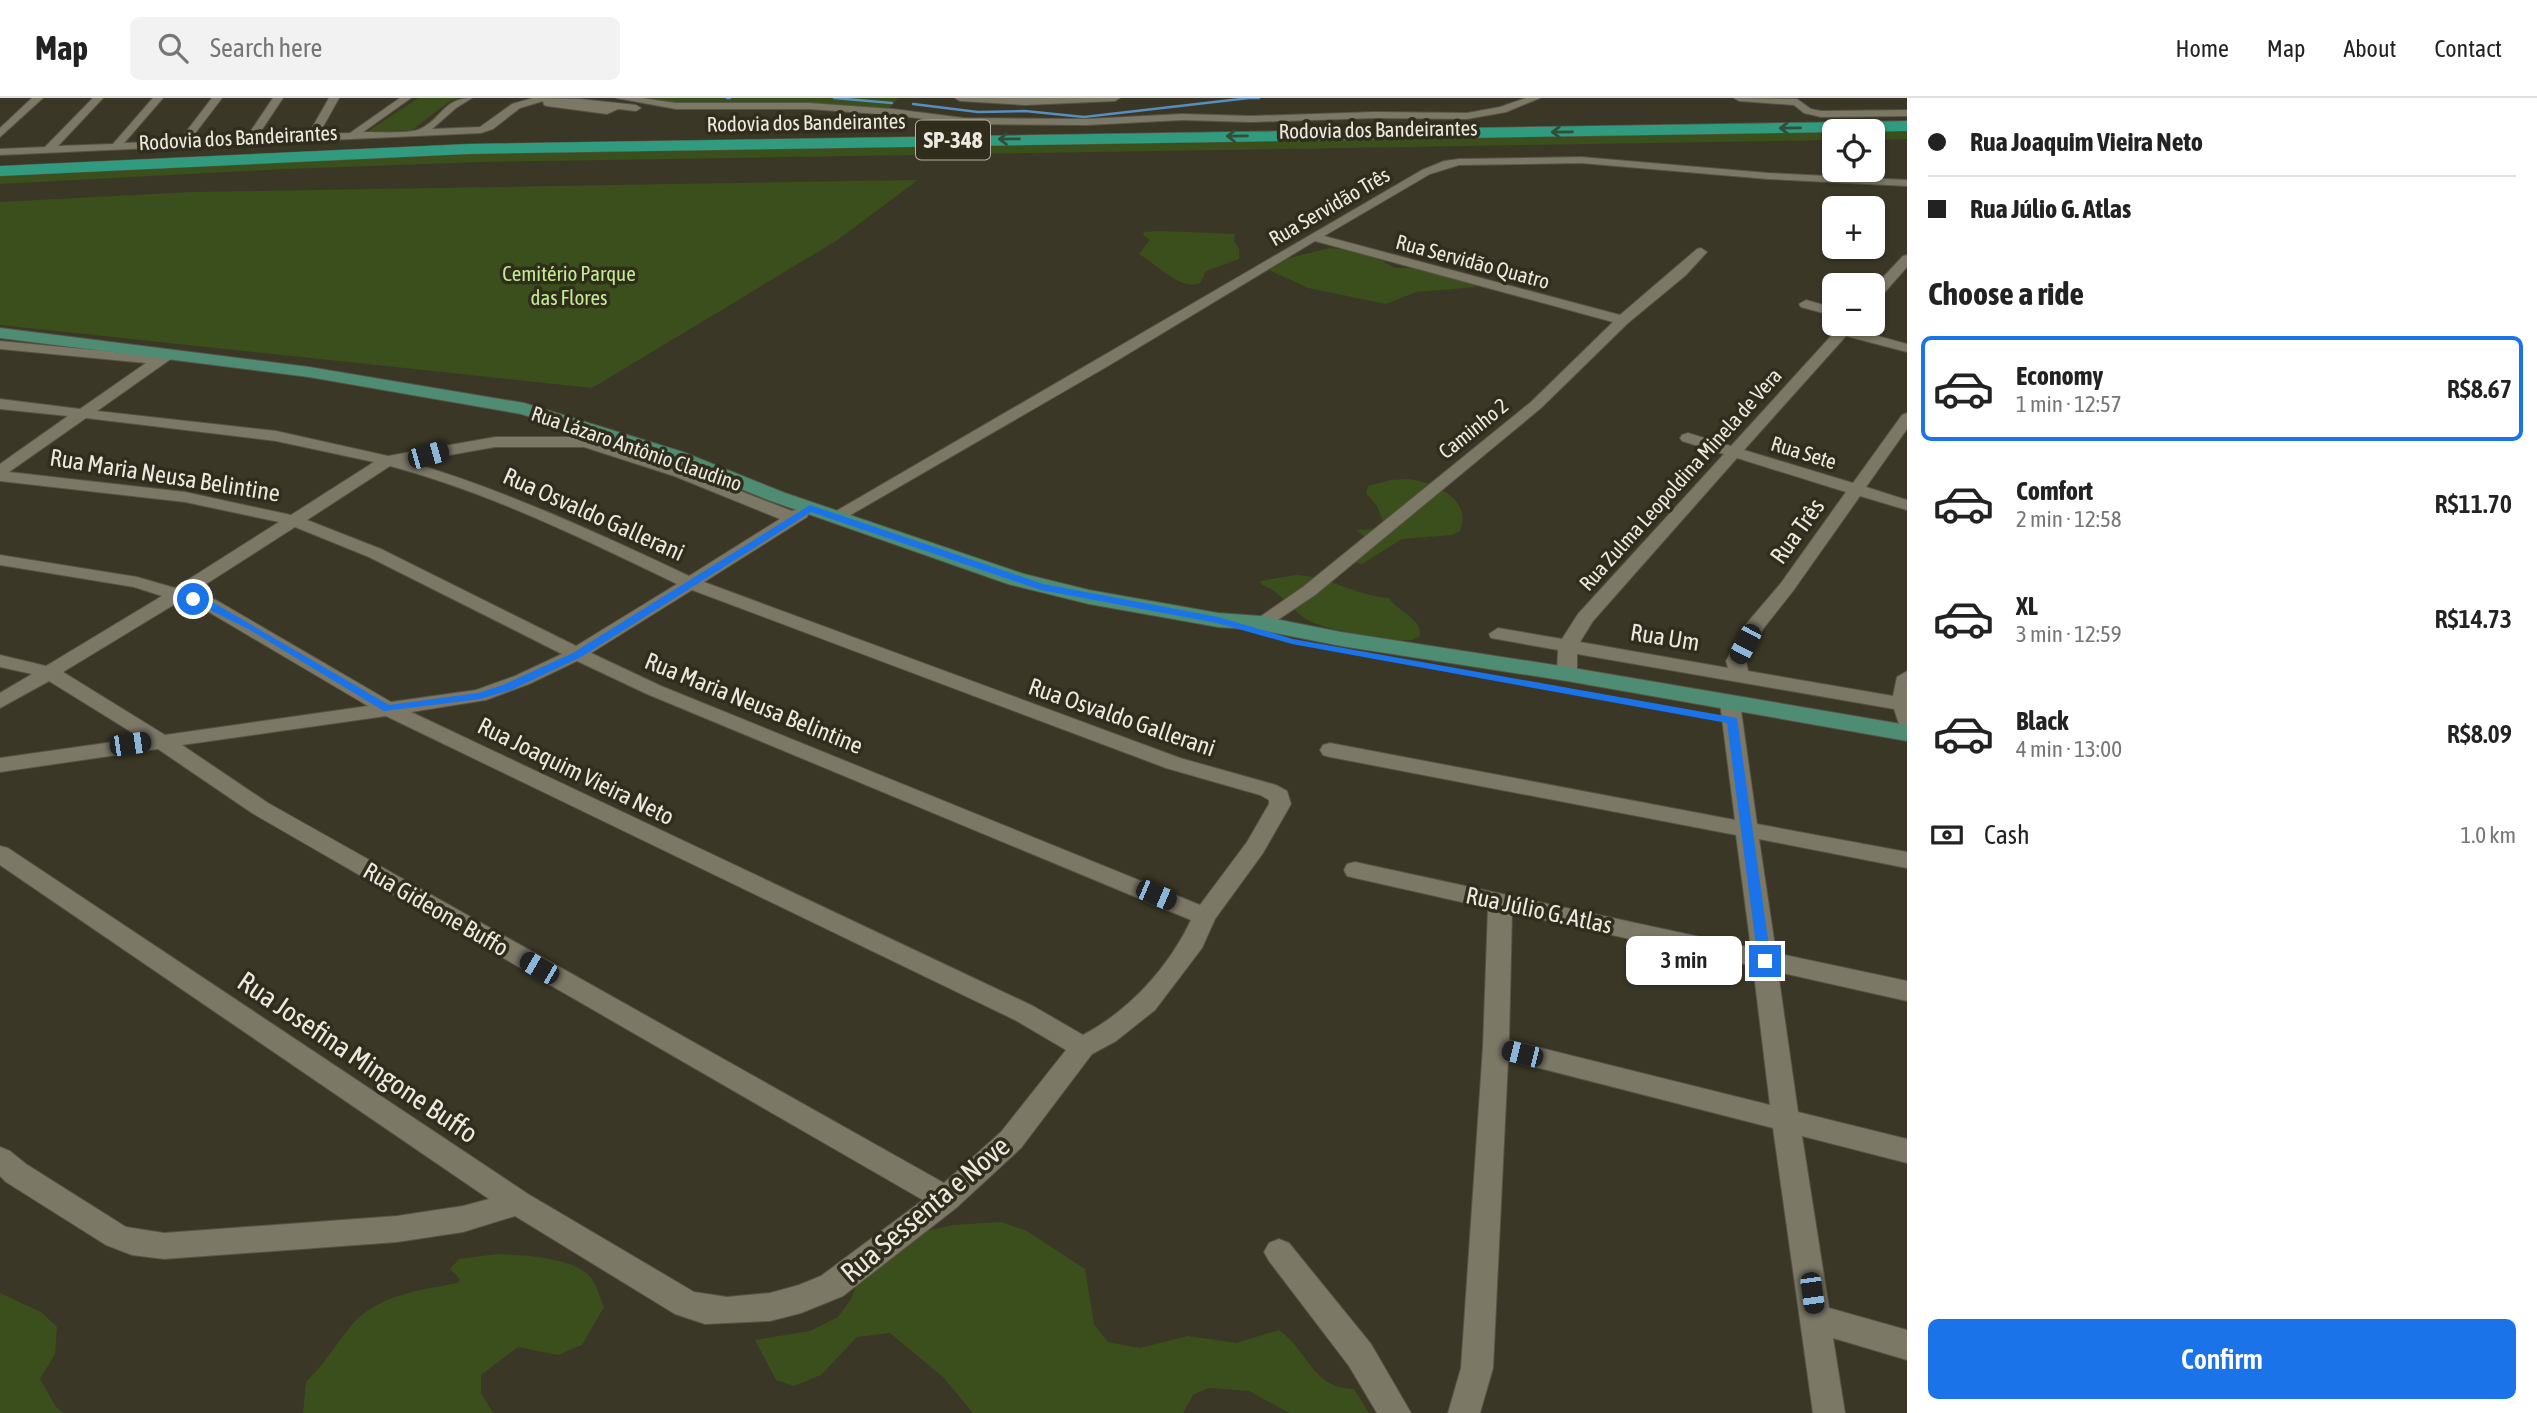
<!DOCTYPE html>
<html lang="en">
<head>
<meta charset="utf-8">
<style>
  :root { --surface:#fff; --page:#f2f2f2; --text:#222; --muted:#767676; --line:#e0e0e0; --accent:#1a73e8 }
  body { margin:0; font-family:"Asap Condensed",sans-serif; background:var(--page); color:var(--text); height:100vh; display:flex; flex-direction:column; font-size:26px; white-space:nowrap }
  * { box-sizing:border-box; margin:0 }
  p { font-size:23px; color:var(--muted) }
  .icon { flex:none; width:38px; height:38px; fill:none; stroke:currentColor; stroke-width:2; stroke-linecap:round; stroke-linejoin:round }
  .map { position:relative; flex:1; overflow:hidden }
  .side { display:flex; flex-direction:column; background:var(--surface); width:630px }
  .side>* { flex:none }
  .guide { display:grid; align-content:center; height:154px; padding:0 21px; background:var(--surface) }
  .fabs { position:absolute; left:1822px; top:21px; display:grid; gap:14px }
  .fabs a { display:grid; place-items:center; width:63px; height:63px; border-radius:10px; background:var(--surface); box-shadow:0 2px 5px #0004; font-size:35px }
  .end { position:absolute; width:32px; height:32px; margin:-16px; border:9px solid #1a73e8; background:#fff; box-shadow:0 0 0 4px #fff }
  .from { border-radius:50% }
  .bubble { position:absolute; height:49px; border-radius:10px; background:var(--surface); box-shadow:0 2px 5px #0004; font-size:23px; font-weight:600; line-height:49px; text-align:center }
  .car { position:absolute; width:21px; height:42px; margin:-21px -10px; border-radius:9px; box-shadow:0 0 5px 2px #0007; background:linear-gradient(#222 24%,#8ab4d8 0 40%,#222 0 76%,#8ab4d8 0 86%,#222 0) }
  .guide b { display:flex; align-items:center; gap:24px; height:66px; font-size:26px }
  .guide b+b { border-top:2px solid var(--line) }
  .guide i { width:18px; height:18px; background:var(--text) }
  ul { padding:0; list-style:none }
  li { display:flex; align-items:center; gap:21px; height:105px; margin:0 14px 10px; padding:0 7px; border:4px solid transparent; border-radius:10px }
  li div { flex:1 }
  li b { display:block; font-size:26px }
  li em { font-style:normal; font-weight:600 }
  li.active { border-color:var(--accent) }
  li>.icon { width:63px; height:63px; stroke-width:1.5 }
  h2 { padding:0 21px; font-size:32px; line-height:84px }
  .pay { display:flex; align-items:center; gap:18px; height:77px; padding:0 21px; font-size:26px }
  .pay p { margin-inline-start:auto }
  .action { display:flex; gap:14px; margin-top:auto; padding:14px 21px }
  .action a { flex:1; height:80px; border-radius:10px; background:var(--accent); color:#fff; font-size:28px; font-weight:600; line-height:80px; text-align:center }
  header { display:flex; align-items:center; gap:42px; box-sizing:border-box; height:98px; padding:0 35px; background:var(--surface); border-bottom:2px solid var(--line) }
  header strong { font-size:33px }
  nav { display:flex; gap:38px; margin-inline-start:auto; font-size:24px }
  .search { width:490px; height:63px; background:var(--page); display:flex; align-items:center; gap:18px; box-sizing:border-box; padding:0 24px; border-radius:10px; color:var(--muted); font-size:26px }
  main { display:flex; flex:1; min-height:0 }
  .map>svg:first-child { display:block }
  .green { fill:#3a4f1b }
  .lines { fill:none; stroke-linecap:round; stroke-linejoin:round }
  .stream { stroke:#578dbf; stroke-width:2.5 }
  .minor-casing { stroke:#565345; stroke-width:2 }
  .major-casing { stroke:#565345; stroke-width:2 }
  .highway-casing { stroke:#565345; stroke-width:1 }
  .minor { fill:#7b7866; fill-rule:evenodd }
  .major { fill:#4e8d74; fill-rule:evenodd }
  .highway { fill:#309b7e; fill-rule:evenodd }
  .oneway { stroke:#304e3a }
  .route { fill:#1a73e8 }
  .labels { text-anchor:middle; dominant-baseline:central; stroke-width:7; stroke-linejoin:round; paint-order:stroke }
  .far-street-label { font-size:21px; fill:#eceae0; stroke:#302d1d }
  .far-park-label { font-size:21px; fill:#c2ec90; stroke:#302d1d }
  .shield { fill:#302d1d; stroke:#b4b1a6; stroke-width:2 }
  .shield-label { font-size:23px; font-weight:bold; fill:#eceae0 }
  .street-label { font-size:24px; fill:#eceae0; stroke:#302d1d }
  .near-street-label { font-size:28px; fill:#eceae0; stroke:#302d1d }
</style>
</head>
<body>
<header>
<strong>Map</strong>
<div class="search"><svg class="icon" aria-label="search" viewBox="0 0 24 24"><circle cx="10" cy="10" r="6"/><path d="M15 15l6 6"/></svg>Search here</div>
<nav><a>Home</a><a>Map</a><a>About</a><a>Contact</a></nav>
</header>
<main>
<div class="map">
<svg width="1907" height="1315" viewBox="0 0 1907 1315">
  <rect width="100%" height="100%" fill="#3a3726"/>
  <!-- green -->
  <g class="green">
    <path d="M418 0H459L450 3 412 32 367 34Z"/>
    <path d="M633 0H898L889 11 678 6Z"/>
    <path d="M1907 31V41L1873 42 1872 33H1834V42L482 64 287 71 0 86V76L374 57Z"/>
    <path d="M918 82 836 143 592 290 0 227V104L191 94Z"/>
    <path d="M1161 133 1235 136 1234 142 1239 151V161L1206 173 1200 185C1182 194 1155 165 1139 156L1150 142 1143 137 1144 134Z"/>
    <path d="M1330 150C1346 152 1363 155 1378 161 1384 163 1392 170 1398 170 1419 169 1457 175 1476 189L1416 194 1386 206 1308 190 1269 172 1289 160Z"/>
    <path d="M1409 381C1435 385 1473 401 1460 433L1452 437 1402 441 1362 466 1336 460 1367 451 1372 444 1356 432 1386 431 1377 408 1366 395 1368 388 1391 382Z"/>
    <path d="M1296 477C1329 478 1356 498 1389 500 1398 514 1422 520 1420 538L1412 542H1399C1372 537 1340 535 1314 525 1293 517 1282 493 1262 487L1260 483Z"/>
    <path d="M1001 1124 1027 1133 1085 1171 1094 1226 1108 1244 1140 1250 1188 1238 1236 1245 1279 1232C1309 1254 1313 1291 1354 1291L1369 1315H1289L1249 1293 1208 1290 1193 1297 1183 1315H973L943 1279 890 1235 857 1239 821 1277 794 1288 776 1282 755 1242 810 1233 838 1219 851 1201 866 1164 895 1140 953 1127Z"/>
    <path d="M498 1156C522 1157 580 1159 593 1183 598 1190 600 1201 604 1209L582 1247 558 1257 518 1249 481 1277V1295L493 1315H303L306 1284C323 1267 335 1248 350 1229 375 1197 421 1192 458 1185L460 1181 450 1171 459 1161Z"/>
    <path d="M0 1195 41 1214 57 1229 55 1256 40 1281 56 1309 64 1315H0Z"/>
  </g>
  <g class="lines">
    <!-- stream -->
    <g class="stream">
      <path d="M727 0H730"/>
      <path d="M834 0 892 5"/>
      <path d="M1250 0H1259"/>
      <path d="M913 6 978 14 1025 13 1084 19 1249 0"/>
    </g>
    <!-- minor casing -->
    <g class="minor-casing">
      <g id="minor">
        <path d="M32 0H43L0 39V30Z"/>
        <path d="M93 0H103L58 48 113 46 153 0H163L124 45 179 43 212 0H222L190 42 246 40 273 0H283L257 39 308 37 329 0H339L319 36 350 35 400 0H411L363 34C377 34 410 36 420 31 442 21 443 0 472 0L456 10 432 31 480 29 512 6 533 0 580 1 636 7 641 10 636 13 618 11 607 16 547 8 544 7 543 3 520 10 493 31 481 35 0 57V51L45 49Z"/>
        <path d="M616 0H641L676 5H809L893 11 964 20 1087 21 1182 16 1251 18 1375 14 1467 15 1500 9 1526 0H1540L1506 14 1467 21 1375 20 1251 24 1182 22 1087 27 964 26 893 17 809 11H676Z"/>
        <path d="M955 0H1120L1115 3 1025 7 960 3Z"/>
        <path d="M1734 0 1797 1 1811 11 1821 13 1907 12V18L1821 19 1804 15 1794 7 1739 3Z"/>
        <path d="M1581 59 1768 75 1907 82V88L1768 81 1581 65 1459 67 1430 76 1324 138 1620 217 1697 151 1701 150 1707 154 1686 177 1628 225 1541 310 1315 497 1267 529H1253L1251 525 1303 489 1531 304 1613 224 1315 143 1108 268 840 423 834 424 826 419 1422 72 1444 63 1459 61Z"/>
        <path d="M1907 157V169L1877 203 1872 204V191L1903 158Z"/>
        <path d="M1806 202 1834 210V218L1801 209 1799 206Z"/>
        <path d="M1842 226H1856L1852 231 1907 246V254L1846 238 1744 352 1853 385 1902 317 1907 315V331L1866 389 1907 402V412L1860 398 1793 493 1763 531 1746 563 1748 573 1893 598 1897 579 1907 573V630L1900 629 1894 611 1577 556V576L1567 582 1557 576 1558 552 1491 540 1489 536 1498 530 1562 541 1578 516 1724 356 1682 343 1680 340 1682 337 1688 335 1731 348ZM1737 360 1846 394 1781 485 1747 525 1726 563 1728 570 1580 544 1593 523Z"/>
        <path d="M0 243 157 258 165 252H175V258L97 313 276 333 388 358 495 339H585L686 372 792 413 801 410 807 411 809 415 807 419 704 484 1180 660 1276 687 1287 693 1291 706 1263 755 1215 821 1202 850 1155 912 1116 943 1092 956 1021 1050 956 1110 843 1198 801 1215 770 1223 705 1226 675 1216 515 1118 463 1134 397 1144 164 1161 132 1157 106 1147 6 1084 0 1078V1049L10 1053 26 1066 126 1129 164 1135 397 1118 463 1108 489 1101 0 767V748L8 750 528 1096 694 1194 727 1199 770 1195 799 1187 821 1178 923 1102 252 715 158 651 0 674V660L141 640 49 583 0 610V595L32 576 0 569V557L46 568 162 498 134 489 0 467V457L137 479 175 490 279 424 185 404 0 383V366L68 318 0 311V301L80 311 146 265 0 251ZM86 320 276 343 374 364 291 417 185 394 9 374ZM495 349H584L674 378 780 421 689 478C598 435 507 393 410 364ZM390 368C490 395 584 441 677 486L576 548 381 451 307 422ZM295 429 369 459 562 556 515 578 476 592 391 604 216 502 192 495ZM692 492 1166 670 1260 697 1269 702V706L1247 744 1200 807 661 588 591 555ZM180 503 202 510 368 608 165 637 63 574ZM577 563 647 596 1191 822C1169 869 1130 912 1083 937L1033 908 411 614 486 602 529 586ZM386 618 1015 922 1066 952 1001 1034 944 1085 268 705 182 647Z"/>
        <path d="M1730 599 1737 601 1740 605 1757 726 1907 754V770L1759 741 1776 855 1907 883V903L1778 874 1798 1014 1907 1041V1065L1802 1038 1829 1210 1907 1232V1262L1833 1240 1845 1315H1813L1773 1030 1508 962 1493 1270 1480 1315H1448L1461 1270 1483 949 1488 810 1355 780 1347 778 1344 772 1347 766 1355 764 1751 850 1736 737 1330 659 1323 657 1320 652 1323 647 1330 645 1735 722 1720 605 1723 601ZM1512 815 1753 868 1770 1007 1509 942Z"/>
        <path d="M1279 1141 1289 1145 1371 1246 1411 1315H1377L1349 1268 1269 1163 1264 1154 1269 1145Z"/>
      </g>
    </g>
    <!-- major casing -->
    <g class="major-casing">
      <path id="major" d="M0 230 309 269 524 305 683 354 785 395 1024 476 1089 492 1218 515 1260 518 1341 534 1567 569 1907 627V643L1567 583 1341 548 1260 532 1218 529 1089 506 1008 486 771 403 669 362 521 316 309 279 0 240Z"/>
    </g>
    <!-- highway casing -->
    <g class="highway-casing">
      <path id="highway" d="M1907 23V33L468 56 0 78V68L468 46Z"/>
    </g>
    <!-- minor -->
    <use href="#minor" class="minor"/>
    <!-- major -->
    <use href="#major" class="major"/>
    <!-- highway -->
    <use href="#highway" class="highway"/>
  </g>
  <!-- one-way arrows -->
  <defs><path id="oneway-shaft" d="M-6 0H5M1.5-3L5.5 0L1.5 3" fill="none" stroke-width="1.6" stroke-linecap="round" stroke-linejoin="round" transform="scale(1.75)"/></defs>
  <g class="oneway">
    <use href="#oneway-shaft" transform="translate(1790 30) rotate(179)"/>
    <use href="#oneway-shaft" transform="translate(1562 34) rotate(179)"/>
    <use href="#oneway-shaft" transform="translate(1237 38) rotate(179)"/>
    <use href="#oneway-shaft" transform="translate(1009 41) rotate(179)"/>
  </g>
  <!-- route -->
  <path class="route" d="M810 407 1043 486 1218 519 1293 541 1737 620 1771 863 1765 868 1758 863 1727 625 1292 546 1217 525 1041 492 811 414 581 559 511 592 480 601 384 613 250 532 188 501 193 498 212 504 389 607 478 595 503 587 573 555Z"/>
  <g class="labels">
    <!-- far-street labels -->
    <g class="far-street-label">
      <text transform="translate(806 24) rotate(-1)">Rodovia dos Bandeirantes</text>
      <text transform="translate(1378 31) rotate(-1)">Rodovia dos Bandeirantes</text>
      <text transform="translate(238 39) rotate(-3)">Rodovia dos Bandeirantes</text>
      <text transform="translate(1329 108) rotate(-30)">Rua Servidão Três</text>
      <text transform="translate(1473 163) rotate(15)">Rua Servidão Quatro</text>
      <text transform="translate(1473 330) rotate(-39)">Caminho 2</text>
      <text transform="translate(637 350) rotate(19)">Rua Lázaro Antônio Claudino</text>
      <text transform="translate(1804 354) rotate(17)">Rua Sete</text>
      <text transform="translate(1680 381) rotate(-48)">Rua Zulma Leopoldina Minela de Vera</text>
    </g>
    <!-- far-park labels -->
    <g class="far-park-label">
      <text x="569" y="175">Cemitério Parque<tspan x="569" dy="24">das Flores</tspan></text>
    </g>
    <!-- shield labels -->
    <rect class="shield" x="916" y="22.5" width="74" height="39" rx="5"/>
    <g class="shield-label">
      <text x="953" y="42">SP-348</text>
    </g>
    <!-- street labels -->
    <g class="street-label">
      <text transform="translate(165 377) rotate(9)">Rua Maria Neusa Belintine</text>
      <text transform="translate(594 416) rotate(24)">Rua Osvaldo Gallerani</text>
      <text transform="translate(1797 433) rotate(-54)">Rua Três</text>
      <text transform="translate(1665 539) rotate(9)">Rua Um</text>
      <text transform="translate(754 605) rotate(22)">Rua Maria Neusa Belintine</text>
      <text transform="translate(1122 619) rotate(19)">Rua Osvaldo Gallerani</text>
      <text transform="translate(576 673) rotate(26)">Rua Joaquim Vieira Neto</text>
      <text transform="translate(436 811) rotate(30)">Rua Gideone Buffo</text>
      <text transform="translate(1539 812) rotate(12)">Rua Júlio G. Atlas</text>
    </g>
    <!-- near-street labels -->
    <g class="near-street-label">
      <text transform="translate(358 959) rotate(34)">Rua Josefina Mingone Buffo</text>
      <text transform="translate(925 1111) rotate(-40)">Rua Sessenta e Nove</text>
    </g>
  </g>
</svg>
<div class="fabs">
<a><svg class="icon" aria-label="locate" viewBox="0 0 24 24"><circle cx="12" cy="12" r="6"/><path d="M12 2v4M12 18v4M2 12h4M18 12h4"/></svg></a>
<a>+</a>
<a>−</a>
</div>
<i class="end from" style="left:193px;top:501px"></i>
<i class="end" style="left:1765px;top:863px"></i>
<div class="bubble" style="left:1626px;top:838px;width:116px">3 min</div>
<i class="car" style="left:428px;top:357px;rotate:74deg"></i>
<i class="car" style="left:1745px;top:546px;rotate:208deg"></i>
<i class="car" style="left:130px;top:646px;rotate:82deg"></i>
<i class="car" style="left:1156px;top:797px;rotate:113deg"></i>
<i class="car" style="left:539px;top:870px;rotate:300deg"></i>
<i class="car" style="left:1522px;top:956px;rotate:284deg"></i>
<i class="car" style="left:1812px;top:1195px;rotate:172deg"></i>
</div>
<section class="side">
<div class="guide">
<b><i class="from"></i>Rua Joaquim Vieira Neto</b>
<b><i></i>Rua Júlio G. Atlas</b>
</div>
<h2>Choose a ride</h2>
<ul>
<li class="active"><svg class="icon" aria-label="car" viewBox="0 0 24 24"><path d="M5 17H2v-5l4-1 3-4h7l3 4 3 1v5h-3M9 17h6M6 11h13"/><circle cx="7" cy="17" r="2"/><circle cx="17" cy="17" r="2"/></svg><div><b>Economy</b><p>1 min · 12:57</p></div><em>R$8.67</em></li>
<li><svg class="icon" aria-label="car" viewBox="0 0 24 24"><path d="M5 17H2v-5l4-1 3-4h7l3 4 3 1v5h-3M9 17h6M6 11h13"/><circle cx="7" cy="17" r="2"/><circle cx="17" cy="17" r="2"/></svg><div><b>Comfort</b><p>2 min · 12:58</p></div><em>R$11.70</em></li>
<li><svg class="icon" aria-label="car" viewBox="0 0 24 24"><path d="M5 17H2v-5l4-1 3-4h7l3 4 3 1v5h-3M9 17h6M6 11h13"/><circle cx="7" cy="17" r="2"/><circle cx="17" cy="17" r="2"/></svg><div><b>XL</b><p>3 min · 12:59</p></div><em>R$14.73</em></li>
<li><svg class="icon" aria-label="car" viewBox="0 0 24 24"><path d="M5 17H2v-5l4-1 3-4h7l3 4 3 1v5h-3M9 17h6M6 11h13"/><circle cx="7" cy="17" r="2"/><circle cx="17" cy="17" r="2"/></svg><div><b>Black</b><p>4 min · 13:00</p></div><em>R$8.09</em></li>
</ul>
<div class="pay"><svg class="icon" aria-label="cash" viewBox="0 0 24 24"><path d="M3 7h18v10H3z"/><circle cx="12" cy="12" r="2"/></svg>Cash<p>1.0 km</p></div>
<div class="action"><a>Confirm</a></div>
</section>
</main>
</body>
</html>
